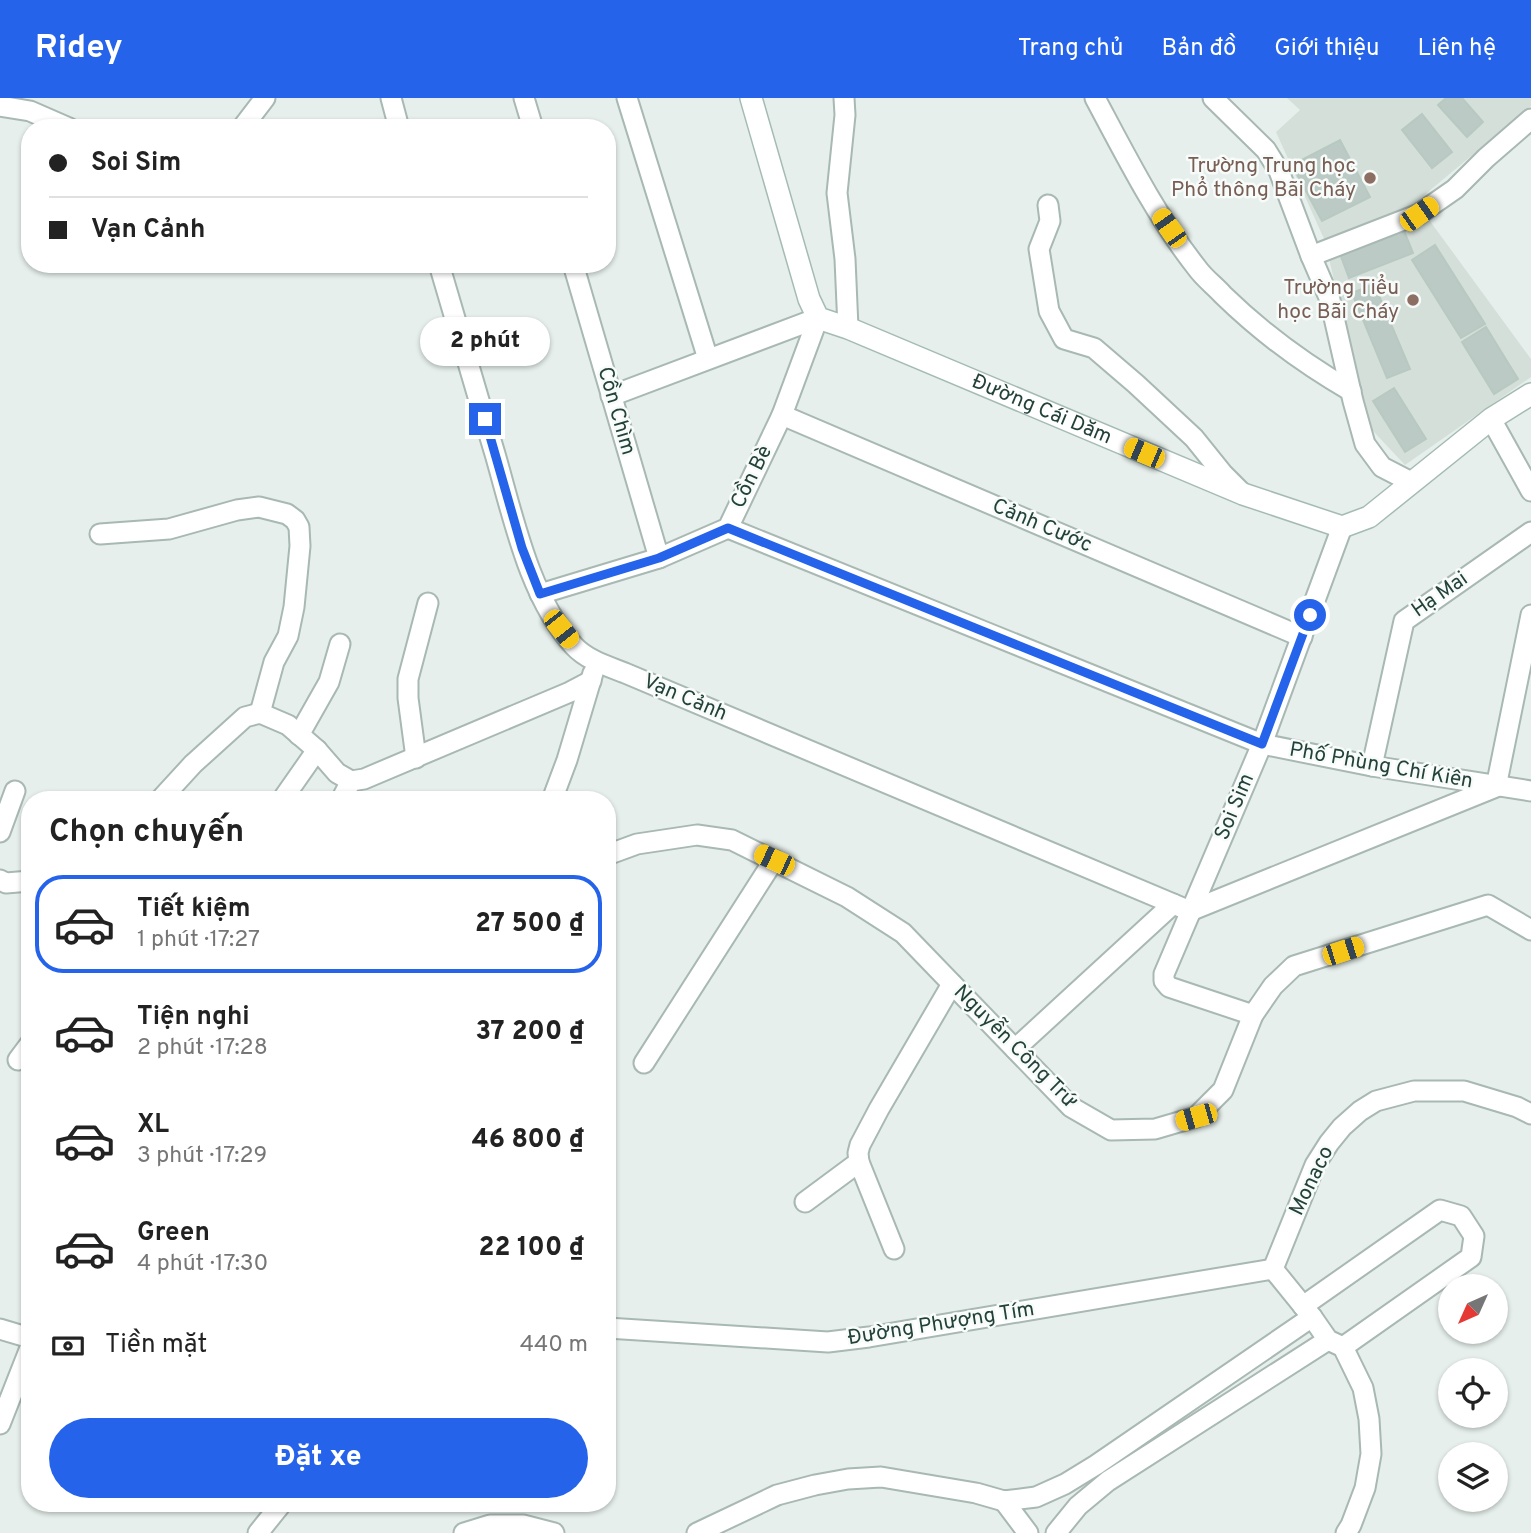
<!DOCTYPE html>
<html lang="vi">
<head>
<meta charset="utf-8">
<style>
  :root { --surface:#fff; --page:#f6f6f6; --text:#222; --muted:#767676; --line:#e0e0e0; --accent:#2563eb }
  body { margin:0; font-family:Overpass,sans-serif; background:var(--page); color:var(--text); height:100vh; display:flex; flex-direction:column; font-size:26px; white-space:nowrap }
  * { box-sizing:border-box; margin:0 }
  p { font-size:23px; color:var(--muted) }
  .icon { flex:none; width:38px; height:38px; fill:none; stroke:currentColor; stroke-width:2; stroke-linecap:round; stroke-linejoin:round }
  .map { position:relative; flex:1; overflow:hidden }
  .side { position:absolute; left:21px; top:693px; width:595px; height:721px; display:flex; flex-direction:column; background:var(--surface); border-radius:28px; box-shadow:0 2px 5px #0004 }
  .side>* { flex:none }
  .guide { position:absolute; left:21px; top:21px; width:595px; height:154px; border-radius:28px; box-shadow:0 2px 5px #0004; display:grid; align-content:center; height:154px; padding:0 28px; background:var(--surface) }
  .needle { width:46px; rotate:225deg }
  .buttons { position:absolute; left:1438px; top:1176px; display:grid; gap:14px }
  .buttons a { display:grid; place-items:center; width:70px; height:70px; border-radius:50%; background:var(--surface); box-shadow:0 2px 5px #0004; font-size:35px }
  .end { position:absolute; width:32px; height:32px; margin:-16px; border:9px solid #2563eb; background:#fff; box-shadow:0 0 0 4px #fff }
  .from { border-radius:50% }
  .bubble { position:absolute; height:49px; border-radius:24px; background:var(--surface); box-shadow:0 2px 5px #0004; font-size:23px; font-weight:800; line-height:49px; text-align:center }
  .car { position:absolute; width:21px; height:42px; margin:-21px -10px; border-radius:9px; box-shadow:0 0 5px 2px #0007; background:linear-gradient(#f5c518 24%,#345 0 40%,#f5c518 0 76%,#345 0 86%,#f5c518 0) }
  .guide b { display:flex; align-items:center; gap:24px; height:66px; font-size:26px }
  .guide b+b { border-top:2px solid var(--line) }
  .guide i { width:18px; height:18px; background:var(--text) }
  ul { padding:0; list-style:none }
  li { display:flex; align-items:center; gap:21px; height:98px; margin:0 14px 10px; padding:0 14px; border:4px solid transparent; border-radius:28px }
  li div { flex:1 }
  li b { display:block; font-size:26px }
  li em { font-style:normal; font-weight:800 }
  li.on { border-color:var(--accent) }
  li>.icon { width:63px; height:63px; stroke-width:1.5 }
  h2 { padding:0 28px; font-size:32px; line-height:84px }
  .pay { display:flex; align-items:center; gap:18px; height:77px; padding:0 28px; font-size:26px }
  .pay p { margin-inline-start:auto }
  .button { display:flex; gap:14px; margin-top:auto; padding:14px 28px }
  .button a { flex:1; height:80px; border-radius:42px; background:var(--accent); color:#fff; font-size:28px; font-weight:800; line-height:80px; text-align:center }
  header { display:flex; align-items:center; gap:42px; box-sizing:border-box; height:98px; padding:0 35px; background:var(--accent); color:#fff }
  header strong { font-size:33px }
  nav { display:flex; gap:38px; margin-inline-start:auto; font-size:24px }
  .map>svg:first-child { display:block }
  .built { fill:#d4dfda }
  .building { fill:#bbcac4; stroke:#b8c9c2; stroke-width:2 }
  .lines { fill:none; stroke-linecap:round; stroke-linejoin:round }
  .street-casing { stroke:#a8b8b2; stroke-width:23 }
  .secondary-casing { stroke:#a4bbb3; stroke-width:24 }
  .street { stroke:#fff; stroke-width:19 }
  .secondary { stroke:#fff; stroke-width:21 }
  .route { stroke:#2563eb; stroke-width:9 }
  .education-dot { fill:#8d6e63; stroke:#f7fbf9; stroke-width:2.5 }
  .labels { text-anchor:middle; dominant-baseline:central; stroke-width:5; stroke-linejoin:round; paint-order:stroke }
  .education-label { font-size:21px; fill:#785e54; stroke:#f7fbf9; text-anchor:end }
  .street-label { font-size:21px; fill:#24423a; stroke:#f7fbf9 }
</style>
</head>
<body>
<header>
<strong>Ridey</strong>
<nav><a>Trang chủ</a><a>Bản đồ</a><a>Giới thiệu</a><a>Liên hệ</a></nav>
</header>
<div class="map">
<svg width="1531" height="1435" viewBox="0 0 1531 1435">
  <rect width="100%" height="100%" fill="#e6efeb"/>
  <!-- built -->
  <path class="built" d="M1287 0H1531V8L1416 104 1531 261V279L1405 367 1374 334 1364 320 1356 278 1325 143 1276 34 1300 12Z"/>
  <!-- building -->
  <g class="building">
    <path d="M1446 0H1462L1483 24 1467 39 1438 7Z"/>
    <path d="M1422 16 1452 54 1432 70 1402 32Z"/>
    <path d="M1340 42 1370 99 1322 123 1292 67Z"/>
    <path d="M1402 128 1413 155 1349 180 1339 153Z"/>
    <path d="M1435 147 1485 226 1461 240 1412 162Z"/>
    <path d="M1374 186 1410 271 1387 280 1352 195Z"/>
    <path d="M1486 229 1518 281 1494 296 1462 244Z"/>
    <path d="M1394 290 1426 341 1405 354 1373 303Z"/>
  </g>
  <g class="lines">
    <!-- street casing -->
    <g class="street-casing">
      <g id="street">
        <path d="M391 0 399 30"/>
        <path d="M524 0 533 30"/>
        <path d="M627 0 708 261"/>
        <path d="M844 0 845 17 837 95 845 161 848 230"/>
        <path d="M1095 0C1126 58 1156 118 1197 170 1204 180 1215 188 1223 197 1262 235 1304 266 1351 293"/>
        <path d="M1213 0 1266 52 1279 73 1311 158 1330 202 1353 303 1365 346 1382 369 1411 384"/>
        <path d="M0 8 30 13 69 30"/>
        <path d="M242 30 265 0"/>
        <path d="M1048 107 1050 123 1039 151 1049 213 1064 241 1094 250 1136 286 1194 340 1223 376 1242 395"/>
        <path d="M1311 158 1419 116 1455 91 1486 60 1531 21"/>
        <path d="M439 166C458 230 476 293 495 356 513 418 529 499 574 548 587 562 607 568 625 575L1190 813"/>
        <path d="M573 166 659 460"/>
        <path d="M611 298 818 220"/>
        <path d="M782 317 1302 539"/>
        <path d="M1491 321 1531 393"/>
        <path d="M728 430 1262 646 1372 668 1531 693"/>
        <path d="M100 436 169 431 237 412 259 409 287 416 295 422 299 429 300 448 294 509 288 538 274 564 260 615"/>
        <path d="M540 496 659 460 728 430 782 317 818 220"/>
        <path d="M299 637 329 584 340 546"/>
        <path d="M416 660 408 600V581L428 505"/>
        <path d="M1372 668 1404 523 1531 434"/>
        <path d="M160 702 193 666 245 619 260 615 288 627 317 652 337 675 351 683 364 681 570 594 591 583"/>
        <path d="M282 702 317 652"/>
        <path d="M341 702 351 683"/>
        <path d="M552 702 567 662 593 575"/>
        <path d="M0 734 15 693"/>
        <path d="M607 757 637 746 697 737 732 742 847 799 903 835 1071 1009 1111 1032 1155 1031 1196 1019 1223 992 1253 917 1273 888 1294 868 1488 807 1531 832"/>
        <path d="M0 782 6 785 30 783"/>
        <path d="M1190 813 1496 689 1531 517"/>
        <path d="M1253 917 1169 889 1164 883V876L1262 646 1342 429"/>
        <path d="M1015 951 1173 806"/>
        <path d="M18 962 30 946"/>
        <path d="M644 965 774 762"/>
        <path d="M805 1104 859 1064"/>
        <path d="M894 1151 859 1064 858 1055 860 1047 879 1011 952 886"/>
        <path d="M1273 1171 1315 1067 1329 1045 1342 1029 1360 1013 1376 1003 1414 993H1464L1517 1009 1531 1016"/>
        <path d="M1273 1171 1312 1219 1328 1242 1343 1249 1363 1290 1369 1321 1371 1356 1365 1390 1351 1427 1346 1435"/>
        <path d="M1303 1208 1440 1112 1461 1118 1474 1138 1471 1159 1343 1249"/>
        <path d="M607 1230 828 1244 869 1239 1273 1171"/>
        <path d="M0 1231 30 1240"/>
        <path d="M0 1326 30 1250"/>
        <path d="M1004 1403 1028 1435"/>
        <path d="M258 1435 282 1405"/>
        <path d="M464 1435 490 1427H523L554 1435"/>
        <path d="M697 1435 777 1397 815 1387 848 1381 881 1379 976 1395 1004 1403 1036 1399 1065 1386 1096 1367 1312 1219"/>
        <path d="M1056 1435 1078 1408 1108 1383 1328 1242"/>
      </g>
    </g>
    <!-- secondary casing -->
    <g class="secondary-casing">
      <g id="secondary">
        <path id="s1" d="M751 0 809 201 818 220 848 230 1243 396 1342 429 1369 419 1491 321 1531 296"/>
      </g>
    </g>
    <!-- street -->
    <use href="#street" class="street"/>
    <!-- secondary -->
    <use href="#secondary" class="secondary"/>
  </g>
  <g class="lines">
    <!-- route -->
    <path class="route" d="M485 321 522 450 540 496 659 460 728 430 1262 646 1310 517"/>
  </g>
  <!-- markers -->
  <g class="education-dot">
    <circle cx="1370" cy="80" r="7"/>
    <circle cx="1413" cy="202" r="7"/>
  </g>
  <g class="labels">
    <!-- education labels -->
    <g class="education-label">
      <text x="1356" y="68">Trường Trung học<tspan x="1356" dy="24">Phổ thông Bãi Cháy</tspan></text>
      <text x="1399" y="190">Trường Tiểu<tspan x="1399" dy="24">học Bãi Cháy</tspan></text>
    </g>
    <!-- street labels -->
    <g class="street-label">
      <text stroke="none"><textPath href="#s1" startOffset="472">Đường Cái Dăm</textPath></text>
      <text transform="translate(616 313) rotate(74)">Cồn Chìm</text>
      <text transform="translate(752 379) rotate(-64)">Cồn Bè</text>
      <text transform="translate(1042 428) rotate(23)">Cảnh Cước</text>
      <text transform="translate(1440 497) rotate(-35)">Hạ Mai</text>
      <text transform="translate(685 600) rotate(23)">Vạn Cảnh</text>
      <text transform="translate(1381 668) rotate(10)">Phố Phùng Chí Kiên</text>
      <text transform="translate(1235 709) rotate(-67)">Soi Sim</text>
      <text transform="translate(1015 949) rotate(45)">Nguyễn Công Trứ</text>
      <text transform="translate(1312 1083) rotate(-64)">Monaco</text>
      <text transform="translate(941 1226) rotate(-9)">Đường Phượng Tím</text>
    </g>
  </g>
</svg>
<div class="buttons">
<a><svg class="needle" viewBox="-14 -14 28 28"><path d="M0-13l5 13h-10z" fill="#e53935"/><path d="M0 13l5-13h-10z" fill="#767676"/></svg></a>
<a><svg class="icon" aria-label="locate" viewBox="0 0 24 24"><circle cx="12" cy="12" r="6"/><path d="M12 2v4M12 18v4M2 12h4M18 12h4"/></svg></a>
<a><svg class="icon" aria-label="layers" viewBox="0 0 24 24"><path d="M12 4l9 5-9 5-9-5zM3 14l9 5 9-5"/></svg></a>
</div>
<i class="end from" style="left:1310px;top:517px"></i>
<i class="end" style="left:485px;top:321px"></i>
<div class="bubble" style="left:420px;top:219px;width:130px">2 phút</div>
<i class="car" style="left:1419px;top:116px;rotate:55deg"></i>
<i class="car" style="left:1169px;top:130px;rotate:325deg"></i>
<i class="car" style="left:1144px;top:355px;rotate:293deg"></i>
<i class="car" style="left:561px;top:531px;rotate:142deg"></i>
<i class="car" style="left:774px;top:762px;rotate:295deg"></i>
<i class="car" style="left:1343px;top:853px;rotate:72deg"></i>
<i class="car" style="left:1196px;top:1019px;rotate:254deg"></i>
<div class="guide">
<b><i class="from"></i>Soi Sim</b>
<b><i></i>Vạn Cảnh</b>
</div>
<section class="side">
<h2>Chọn chuyến</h2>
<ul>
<li class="on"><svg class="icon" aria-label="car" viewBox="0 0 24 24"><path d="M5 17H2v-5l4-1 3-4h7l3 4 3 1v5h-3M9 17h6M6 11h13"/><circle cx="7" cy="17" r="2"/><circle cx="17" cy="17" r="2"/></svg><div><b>Tiết kiệm</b><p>1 phút · 17:27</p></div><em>27 500 ₫</em></li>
<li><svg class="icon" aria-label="car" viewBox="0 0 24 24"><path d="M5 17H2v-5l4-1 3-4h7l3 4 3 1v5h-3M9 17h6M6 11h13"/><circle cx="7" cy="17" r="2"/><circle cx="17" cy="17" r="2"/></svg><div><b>Tiện nghi</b><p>2 phút · 17:28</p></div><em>37 200 ₫</em></li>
<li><svg class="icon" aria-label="car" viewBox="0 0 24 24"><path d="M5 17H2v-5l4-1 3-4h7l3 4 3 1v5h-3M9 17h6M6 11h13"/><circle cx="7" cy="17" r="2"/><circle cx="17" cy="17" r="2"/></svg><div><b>XL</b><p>3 phút · 17:29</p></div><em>46 800 ₫</em></li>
<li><svg class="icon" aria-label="car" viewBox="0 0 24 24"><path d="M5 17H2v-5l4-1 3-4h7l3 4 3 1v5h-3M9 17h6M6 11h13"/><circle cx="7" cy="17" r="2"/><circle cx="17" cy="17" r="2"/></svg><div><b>Green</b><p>4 phút · 17:30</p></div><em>22 100 ₫</em></li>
</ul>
<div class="pay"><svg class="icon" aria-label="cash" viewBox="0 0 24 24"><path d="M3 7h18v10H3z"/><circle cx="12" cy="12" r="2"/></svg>Tiền mặt<p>440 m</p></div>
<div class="button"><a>Đặt xe</a></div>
</section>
</div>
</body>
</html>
